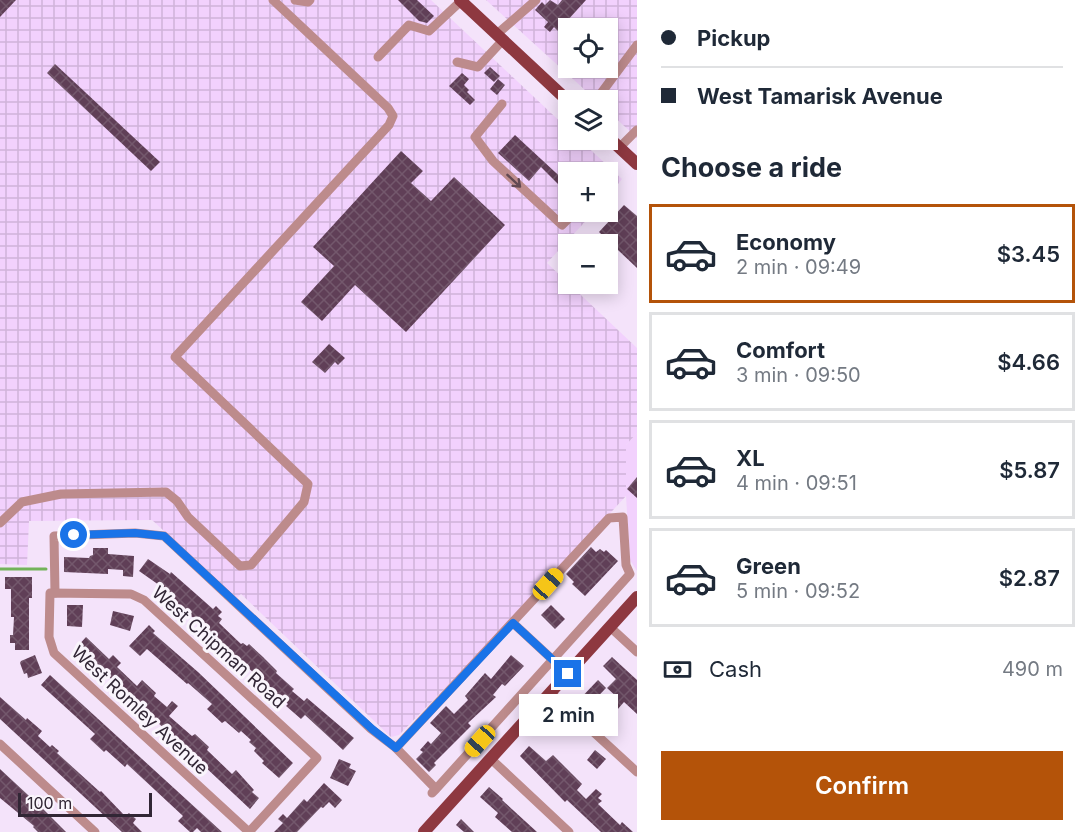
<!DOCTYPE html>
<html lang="en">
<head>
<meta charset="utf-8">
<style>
  :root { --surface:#fff; --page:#f2f2f3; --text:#1f2937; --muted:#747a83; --line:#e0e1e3; --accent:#b45309 }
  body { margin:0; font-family:Inter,sans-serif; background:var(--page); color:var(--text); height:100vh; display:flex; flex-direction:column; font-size:22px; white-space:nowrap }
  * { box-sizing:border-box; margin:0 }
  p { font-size:20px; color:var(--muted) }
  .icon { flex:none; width:33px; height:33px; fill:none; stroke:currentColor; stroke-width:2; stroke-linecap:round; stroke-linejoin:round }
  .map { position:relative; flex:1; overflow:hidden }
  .side { display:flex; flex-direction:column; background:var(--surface); width:450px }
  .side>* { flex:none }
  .banner { display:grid; align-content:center; height:132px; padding:0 24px; background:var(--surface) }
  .buttons { position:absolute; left:558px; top:18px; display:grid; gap:12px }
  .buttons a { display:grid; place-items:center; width:60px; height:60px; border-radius:0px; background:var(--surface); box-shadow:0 3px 15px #0003; font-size:30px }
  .scale { position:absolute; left:18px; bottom:15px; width:134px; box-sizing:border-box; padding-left:6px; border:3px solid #312635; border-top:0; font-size:16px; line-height:21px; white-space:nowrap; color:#312635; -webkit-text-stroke:4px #faf5fc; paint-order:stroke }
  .end { position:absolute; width:27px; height:27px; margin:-14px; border:8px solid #1a73e8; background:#fff; box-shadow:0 0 0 3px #fff }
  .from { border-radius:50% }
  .bubble { position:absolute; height:42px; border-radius:0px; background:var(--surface); box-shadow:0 3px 15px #0003; font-size:20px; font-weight:600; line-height:42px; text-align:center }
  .car { position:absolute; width:18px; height:36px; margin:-18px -9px; border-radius:8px; box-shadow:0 0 4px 2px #0007; background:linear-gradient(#f5c518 24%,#345 0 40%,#f5c518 0 76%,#345 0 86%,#f5c518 0) }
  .banner b { display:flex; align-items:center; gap:21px; height:57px; font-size:22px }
  .banner b+b { border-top:2px solid var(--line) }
  .banner i { width:15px; height:15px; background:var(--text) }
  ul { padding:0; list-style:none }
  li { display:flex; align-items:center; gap:18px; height:99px; margin:0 12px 9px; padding:0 12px; border:3px solid var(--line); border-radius:0px }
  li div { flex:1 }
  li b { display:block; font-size:22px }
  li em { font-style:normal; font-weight:600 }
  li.active { border-color:var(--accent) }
  li>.icon { width:54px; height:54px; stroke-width:1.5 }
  h2 { padding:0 24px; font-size:27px; line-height:72px }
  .pay { display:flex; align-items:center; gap:15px; height:66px; padding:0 24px; font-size:22px }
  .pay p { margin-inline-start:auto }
  .cta { display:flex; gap:12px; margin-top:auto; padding:12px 24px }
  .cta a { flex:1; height:69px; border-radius:0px; background:var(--accent); color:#fff; font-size:24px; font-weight:600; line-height:69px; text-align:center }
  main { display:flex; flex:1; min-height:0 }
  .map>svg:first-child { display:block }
  .built { fill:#f2d1fd }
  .industrial { fill:url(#industrial-grid); fill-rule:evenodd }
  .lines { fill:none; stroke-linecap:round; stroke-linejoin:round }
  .stream { stroke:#73b35a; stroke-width:3 }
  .building { fill:url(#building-cross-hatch) }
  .minor { stroke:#bd8b8c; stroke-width:9 }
  .major { stroke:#8e3840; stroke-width:12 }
  .oneway { stroke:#624953 }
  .route { stroke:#1a73e8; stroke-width:8 }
  .labels { text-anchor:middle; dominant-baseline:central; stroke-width:6; stroke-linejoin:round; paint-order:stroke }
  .street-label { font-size:18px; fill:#312635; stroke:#faf5fc }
</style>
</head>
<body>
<main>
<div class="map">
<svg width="637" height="832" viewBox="0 0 637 832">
  <defs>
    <pattern id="industrial-grid" width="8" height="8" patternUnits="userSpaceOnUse" patternTransform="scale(1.5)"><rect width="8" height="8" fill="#f2d1fd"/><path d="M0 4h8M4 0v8" fill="none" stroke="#d0b3d9"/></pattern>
    <pattern id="building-cross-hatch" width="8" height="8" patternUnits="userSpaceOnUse" patternTransform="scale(1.5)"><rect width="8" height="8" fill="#603f57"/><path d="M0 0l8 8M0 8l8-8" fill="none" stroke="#73586c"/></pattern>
  </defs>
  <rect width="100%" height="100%" fill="#f4e3fa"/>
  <!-- built -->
  <path class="built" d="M637 433V571L630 560 626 496V445Z"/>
  <!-- industrial -->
  <g class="industrial">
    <path d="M0 0H431L568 129V140H580L622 179 608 197V172H568V212H594L547 263 637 348V433L626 445V496L506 626 399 735 391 737 241 594 237 598 152 520 29 521 27 565 0 564Z"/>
    <path d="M486 0H637V138L608 111V100H596ZM568 28H608V68H568Z"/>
  </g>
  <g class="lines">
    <!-- stream -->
    <path class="stream" d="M0 569H46"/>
  </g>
  <!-- building -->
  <g class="building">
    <path d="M0 0H16L0 17Z"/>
    <path d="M398 0H417L434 16 427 23 419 21Z"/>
    <path d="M550 0 558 5 562 0H586L558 31 554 27 550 32 544 27 548 22 535 10 542 2 545 5Z"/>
    <path d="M55 64 160 162 151 171 47 73Z"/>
    <path d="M490 67 500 76 494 82 484 73Z"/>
    <path d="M462 73 469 79 464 85 469 90 467 92 475 100 470 105 449 86Z"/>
    <path d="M498 79 505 85 497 95 490 89Z"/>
    <path d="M515 135 568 184V194L541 167 529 181 498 153Z"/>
    <path d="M401 151 423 171 411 183 431 201 454 177 505 225 406 332 355 285 322 321 301 302 334 266 313 247Z"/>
    <path d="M624 205 637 216V268L599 232Z"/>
    <path d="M329 344 345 358 338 365 335 362 325 373 312 362Z"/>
    <path d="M637 477V498L627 489Z"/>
    <path d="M591 547 596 552 600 549 604 552 606 550 618 561 585 596 572 584 574 582 566 574Z"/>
    <path d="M93 548H108V554L134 556 133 577 123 576V570L108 569V574L64 572V557L89 558 90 556 93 555Z"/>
    <path d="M148 559 170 574 171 572 213 609 216 606 222 612 218 616 222 619 219 623 241 644 243 643 247 646 249 644 263 657 277 671 276 673 294 689 292 691 304 701 307 698 354 738 343 750 305 715 301 719 286 706 288 704 158 586 159 585 139 571Z"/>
    <path d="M5 577H32V598H29V650H15V643H10V635H13L14 617H11V589H5Z"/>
    <path d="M67 605H83L82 627 67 626Z"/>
    <path d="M551 605 565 619 555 629 541 615Z"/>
    <path d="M113 611 134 616 130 631 110 625Z"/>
    <path d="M149 625 155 631 153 633 198 672 293 763 279 778 262 763 264 761 254 751 256 748 249 742 251 740 241 731 239 733 225 721 222 723 207 709 212 704 188 683 187 684 147 649 140 656 129 646Z"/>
    <path d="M86 637 109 659 113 655 121 663 117 667 137 686 142 680 156 693 154 696 167 707 172 701 178 706 169 716 192 736 195 734 209 747 207 750 232 774 236 770 254 790 252 792 259 798 250 809 77 647Z"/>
    <path d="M35 655 42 673 28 678 27 673 24 674 20 663 21 661Z"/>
    <path d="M511 655 524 666 505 686 502 684 493 695 496 697 468 723 471 726 434 763 436 765 429 772 416 759 423 752 420 750 428 741 431 744 441 733 430 723 446 706 454 714 468 700 465 696 485 673 491 679Z"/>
    <path d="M612 657 637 680V714L624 702 617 710 612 705 618 698 607 688 616 679 603 666Z"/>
    <path d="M50 675 210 821 222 832H201L197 828 193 832H190L178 821 183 816 127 764 125 767 106 750 104 752 90 739 95 734 41 685Z"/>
    <path d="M598 680 606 688 583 712 575 704Z"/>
    <path d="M0 697 26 720 27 718 42 731 38 736 50 747 52 745 59 751 57 753 100 792 101 791 125 816 129 813 136 819 133 823 142 832H122L0 719Z"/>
    <path d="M529 746 546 761 553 755 582 784 577 790 586 799 596 789 602 794 598 798 602 801 598 804 620 825 622 822 633 832H601L567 800 565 802 520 756Z"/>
    <path d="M595 750 606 759 597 769 587 760Z"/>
    <path d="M339 759 351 764 349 768 356 771 348 786 330 778Z"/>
    <path d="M0 769 42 808 66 832H38L33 827 34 826 0 798Z"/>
    <path d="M324 783 342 800 335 808 329 802 323 808 321 807 297 832H274L283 823 278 819 283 814 287 818 304 799 307 802Z"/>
    <path d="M489 787 503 799 502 800 537 832H512L495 817 498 813 480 797Z"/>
    <path d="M461 819 474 832H464L456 825Z"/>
  </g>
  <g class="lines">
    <!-- minor -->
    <g class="minor">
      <path d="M295 0 308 2 310 0"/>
      <path d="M497 34 536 0"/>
      <path d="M378 57 409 25 429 31 461 1"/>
      <path d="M457 62 478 67 503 40"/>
      <path d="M596 100 637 45"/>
      <path d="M502 104 475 137 493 161 562 225 575 212"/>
      <path d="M619 148 637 130"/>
      <path d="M0 523 22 502 61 494 166 492 177 501 188 517 240 566 251 565 304 502 308 484 175 357 389 125 393 116 388 108 273 0"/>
      <path d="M55 593 54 536 135 533 164 536 371 729 396 748"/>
      <path d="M513 623 568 674"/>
      <path d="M610 627 637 652"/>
      <path d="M551 693 637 772"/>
      <path d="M0 744 95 832"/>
      <path d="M491 759 569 832"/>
      <path d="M432 793 436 789 630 574 626 565 623 517 609 518 396 748 436 789"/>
      <path d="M249 832 54 653 49 637 50 593 131 594 144 600 317 758 249 832"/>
    </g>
    <!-- major -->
    <g class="major">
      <path d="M460 0 568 101"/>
      <path d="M608 137 637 164"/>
      <path d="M424 832 637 597"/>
    </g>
  </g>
  <!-- one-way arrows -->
  <defs><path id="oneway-shaft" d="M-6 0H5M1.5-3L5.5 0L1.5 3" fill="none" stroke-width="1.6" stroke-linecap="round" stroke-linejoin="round" transform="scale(1.5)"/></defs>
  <use class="oneway" href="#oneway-shaft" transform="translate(514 181) rotate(43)"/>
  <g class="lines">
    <!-- route -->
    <path class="route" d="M74 535 135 533 164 536 372 729 396 748 513 623 568 674"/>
  </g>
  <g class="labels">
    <!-- street labels -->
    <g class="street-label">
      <text transform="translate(219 647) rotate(42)">West Chipman Road</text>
      <text transform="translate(140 710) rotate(43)">West Romley Avenue</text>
    </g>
  </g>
</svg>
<div class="buttons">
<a><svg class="icon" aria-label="locate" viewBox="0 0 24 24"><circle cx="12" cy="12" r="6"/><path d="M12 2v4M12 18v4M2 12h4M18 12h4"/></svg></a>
<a><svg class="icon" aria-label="layers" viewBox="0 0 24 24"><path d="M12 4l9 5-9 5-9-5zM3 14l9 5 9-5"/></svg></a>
<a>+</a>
<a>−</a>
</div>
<div class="scale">100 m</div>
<i class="end from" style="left:74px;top:535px"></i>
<i class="end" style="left:568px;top:674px"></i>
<div class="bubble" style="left:519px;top:694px;width:99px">2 min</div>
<i class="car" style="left:548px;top:584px;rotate:42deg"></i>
<i class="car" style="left:480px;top:741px;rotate:222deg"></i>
</div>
<section class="side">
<div class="banner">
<b><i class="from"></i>Pickup</b>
<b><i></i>West Tamarisk Avenue</b>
</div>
<h2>Choose a ride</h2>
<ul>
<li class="active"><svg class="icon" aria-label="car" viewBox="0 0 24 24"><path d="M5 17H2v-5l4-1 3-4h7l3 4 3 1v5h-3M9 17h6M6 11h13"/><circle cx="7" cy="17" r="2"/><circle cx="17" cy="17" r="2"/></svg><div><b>Economy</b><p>2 min · 09:49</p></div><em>$3.45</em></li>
<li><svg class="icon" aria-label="car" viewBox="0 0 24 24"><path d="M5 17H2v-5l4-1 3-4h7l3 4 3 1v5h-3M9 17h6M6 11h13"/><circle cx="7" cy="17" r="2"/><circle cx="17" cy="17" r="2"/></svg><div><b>Comfort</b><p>3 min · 09:50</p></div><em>$4.66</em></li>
<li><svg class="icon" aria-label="car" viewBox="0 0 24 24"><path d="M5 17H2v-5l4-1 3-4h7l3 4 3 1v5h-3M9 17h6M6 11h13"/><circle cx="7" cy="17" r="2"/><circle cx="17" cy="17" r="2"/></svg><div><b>XL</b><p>4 min · 09:51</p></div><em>$5.87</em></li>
<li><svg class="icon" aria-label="car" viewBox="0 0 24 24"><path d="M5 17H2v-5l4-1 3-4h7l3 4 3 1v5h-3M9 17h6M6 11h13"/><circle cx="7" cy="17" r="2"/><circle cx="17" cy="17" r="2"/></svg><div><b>Green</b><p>5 min · 09:52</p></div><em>$2.87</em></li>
</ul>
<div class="pay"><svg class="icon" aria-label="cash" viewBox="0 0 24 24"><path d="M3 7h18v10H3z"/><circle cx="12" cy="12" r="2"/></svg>Cash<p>490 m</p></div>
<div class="cta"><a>Confirm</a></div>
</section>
</main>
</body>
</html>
